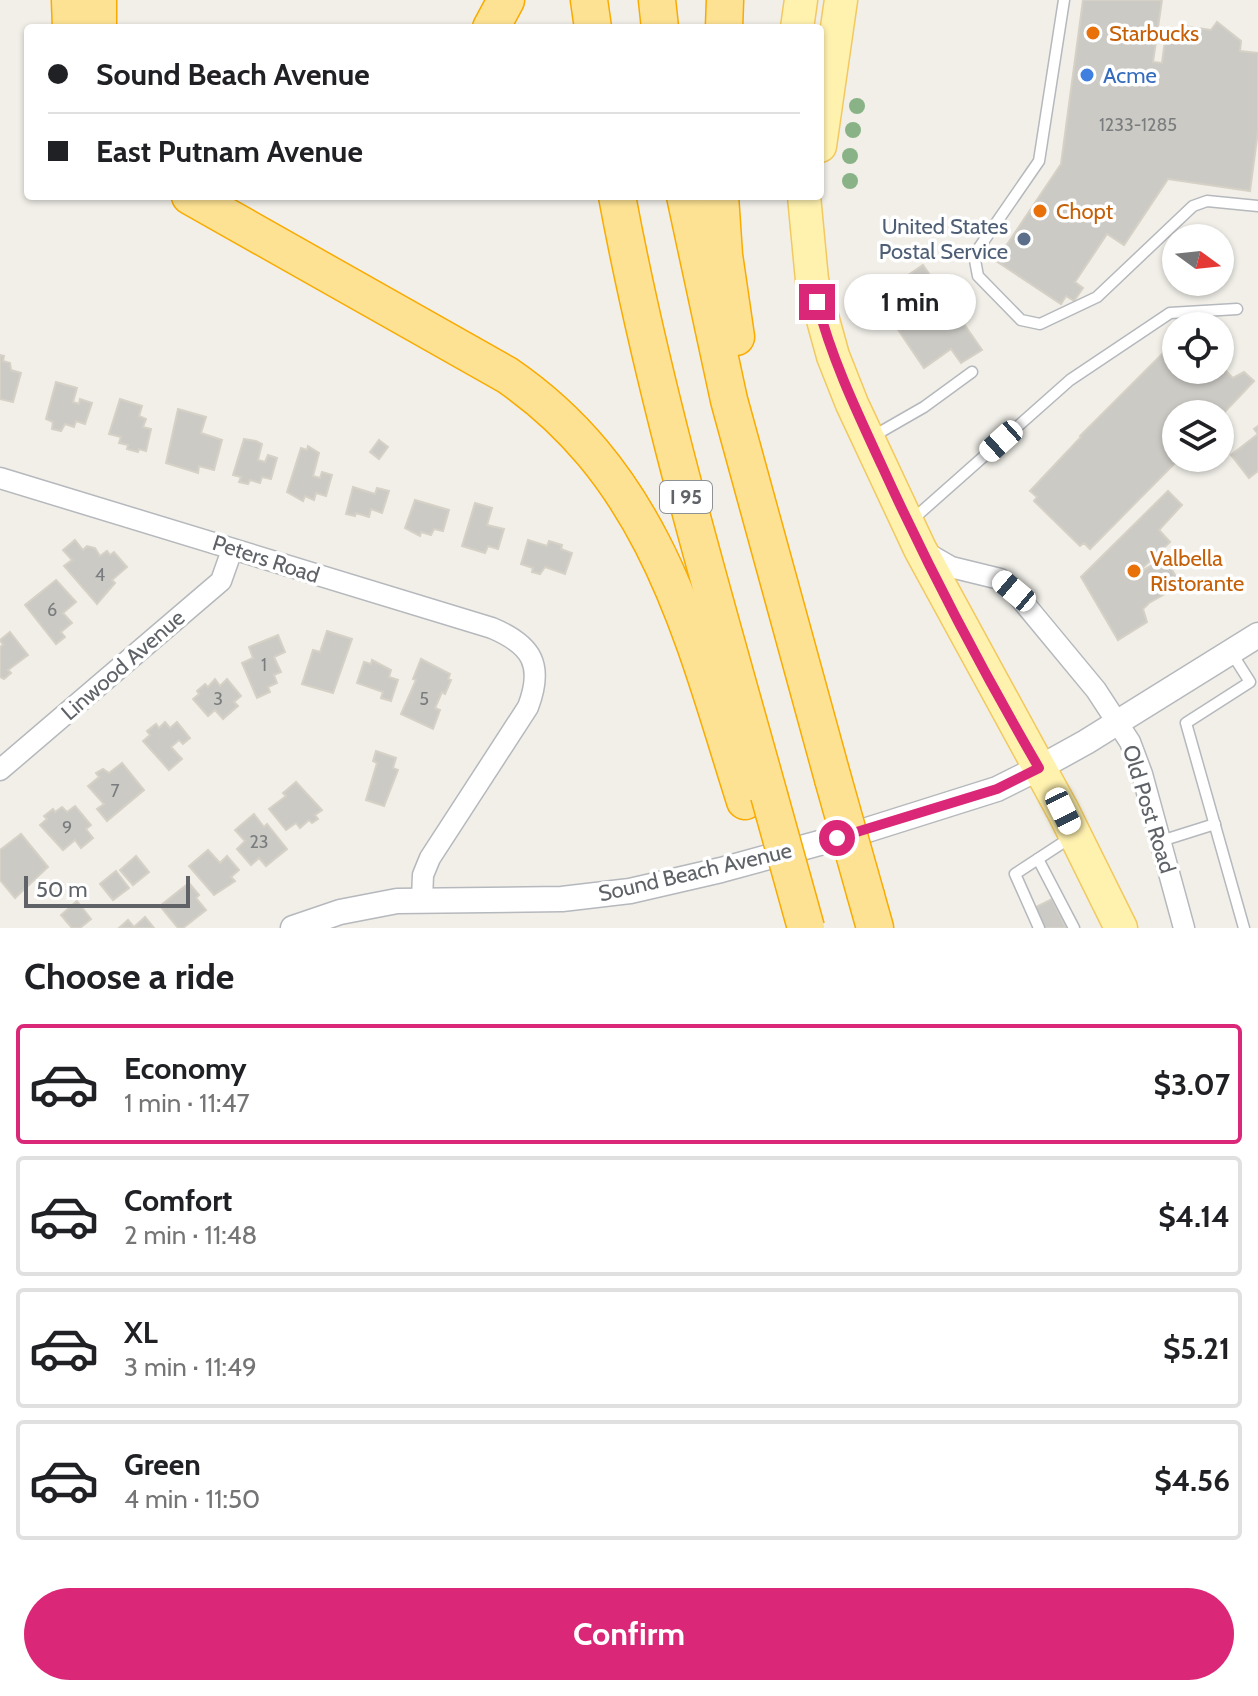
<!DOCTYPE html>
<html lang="en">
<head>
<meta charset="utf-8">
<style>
  :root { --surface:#fff; --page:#f2f2f2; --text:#202124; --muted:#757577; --line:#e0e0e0; --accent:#db2777 }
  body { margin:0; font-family:Cabin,sans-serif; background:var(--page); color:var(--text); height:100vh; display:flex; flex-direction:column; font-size:30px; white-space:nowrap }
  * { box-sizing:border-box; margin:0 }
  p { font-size:26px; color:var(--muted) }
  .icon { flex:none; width:44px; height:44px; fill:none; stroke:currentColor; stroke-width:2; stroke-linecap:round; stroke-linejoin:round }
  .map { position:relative; height:928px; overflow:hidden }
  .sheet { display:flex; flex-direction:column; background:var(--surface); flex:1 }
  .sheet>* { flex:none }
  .banner { position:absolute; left:24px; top:24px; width:800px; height:176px; border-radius:8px; box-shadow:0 2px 6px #0004; display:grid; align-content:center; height:176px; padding:0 24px; background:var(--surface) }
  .needle { width:52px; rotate:105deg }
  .fabs { position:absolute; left:1162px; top:224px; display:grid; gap:16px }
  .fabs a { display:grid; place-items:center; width:72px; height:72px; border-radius:50%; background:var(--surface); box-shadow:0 2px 6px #0004; font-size:40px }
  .scale { position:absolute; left:24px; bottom:20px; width:166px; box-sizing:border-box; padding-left:8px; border:4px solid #5f6368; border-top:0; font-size:22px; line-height:28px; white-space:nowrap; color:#5f6368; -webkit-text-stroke:6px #fff; paint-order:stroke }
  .end { position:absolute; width:36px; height:36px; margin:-18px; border:10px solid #db2777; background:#fff; box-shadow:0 0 0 4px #fff }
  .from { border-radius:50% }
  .bubble { position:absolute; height:56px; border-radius:28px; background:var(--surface); box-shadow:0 2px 6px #0004; font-size:26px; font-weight:700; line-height:56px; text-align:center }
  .car { position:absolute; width:24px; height:48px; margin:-24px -12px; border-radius:10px; box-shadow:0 0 6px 2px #0007; background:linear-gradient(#fff 24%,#345 0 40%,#fff 0 76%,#345 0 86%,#fff 0) }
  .banner b { display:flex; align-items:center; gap:28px; height:76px; font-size:30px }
  .banner b+b { border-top:2px solid var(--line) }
  .banner i { width:20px; height:20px; background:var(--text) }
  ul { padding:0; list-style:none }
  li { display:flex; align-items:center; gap:24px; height:120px; margin:0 16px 12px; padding:0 8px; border:4px solid var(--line); border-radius:8px }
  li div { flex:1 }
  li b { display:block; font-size:30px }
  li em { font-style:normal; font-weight:700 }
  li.selected { border-color:var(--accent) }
  li>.icon { width:72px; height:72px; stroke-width:1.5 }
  h2 { padding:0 24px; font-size:36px; line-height:96px }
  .action { display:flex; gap:16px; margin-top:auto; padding:16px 24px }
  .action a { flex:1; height:92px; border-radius:48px; background:var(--accent); color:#fff; font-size:32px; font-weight:700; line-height:92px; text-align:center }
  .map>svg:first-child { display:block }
  .building { fill:#cccac5; stroke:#d6d1c6; stroke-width:2 }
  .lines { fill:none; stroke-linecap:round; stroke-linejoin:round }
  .service-casing { stroke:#b5b8bc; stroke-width:13 }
  .minor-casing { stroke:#b5b8bc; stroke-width:23 }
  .tertiary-casing { stroke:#b5b8bc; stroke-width:27 }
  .primary-casing { stroke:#f2c960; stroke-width:35 }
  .motorway-casing { stroke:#f9ab00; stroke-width:39 }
  .service { stroke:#fff; stroke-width:10 }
  .minor { stroke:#fff; stroke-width:20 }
  .tertiary { stroke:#fff; stroke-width:24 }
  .primary { stroke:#fff2af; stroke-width:32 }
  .motorway { stroke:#fde293; stroke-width:36 }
  .motorway-bridge-casing { stroke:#f9ab00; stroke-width:39; stroke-linecap:butt }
  .motorway-bridge { stroke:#fde293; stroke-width:36 }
  .tree { fill:#89b387 }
  .route { stroke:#db2777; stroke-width:10 }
  .food-dot { fill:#e8710a; stroke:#fff; stroke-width:3 }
  .shop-dot { fill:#3f7fe0; stroke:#fff; stroke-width:3 }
  .service-dot { fill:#5c6f8a; stroke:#fff; stroke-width:3 }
  .labels { text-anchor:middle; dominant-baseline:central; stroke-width:7; stroke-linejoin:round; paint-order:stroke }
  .number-label { font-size:18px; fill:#7a7d7f }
  .shield { fill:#fff; stroke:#8f9295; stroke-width:2 }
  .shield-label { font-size:20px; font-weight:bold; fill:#5f6368 }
  .food-label { font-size:22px; fill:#c56008; stroke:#fff; text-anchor:start }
  .shop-label { font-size:22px; fill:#366cbe; stroke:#fff; text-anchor:start }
  .service-label { font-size:22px; fill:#4e5e75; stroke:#fff; text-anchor:end }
  .street-label { font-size:22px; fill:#5f6368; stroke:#fff }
</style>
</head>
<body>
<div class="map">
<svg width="1258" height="928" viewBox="0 0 1258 928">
  <rect width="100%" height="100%" fill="#f1efe8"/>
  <!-- building -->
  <g class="building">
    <path d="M1083 0H1162L1153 62 1162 63 1165 40 1181 42 1183 26 1211 30 1217 22 1241 41 1240 51 1258 53V131L1250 191 1168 179 1124 245 1107 234 1075 282 1083 288 1074 301 1066 296 1061 304 996 261 1061 164Z"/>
    <path d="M923 265 982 350 961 363 951 349 924 368 876 297Z"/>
    <path d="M1171 345 1176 349V370H1197L1203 375 1208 370H1220V365L1233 378 1244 372 1254 381 1220 417V414H1176V458H1180L1090 549 1084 543 1080 546 1034 501 1037 497 1030 491 1081 437 1080 436Z"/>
    <path d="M0 355 4 356 3 361 10 363 11 370 21 373 13 402 0 399Z"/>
    <path d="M56 382 77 388 73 402 79 404 80 399 92 403 85 424 76 421 74 427 65 424 61 431 52 429 53 422 46 419Z"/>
    <path d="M120 399 142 406 139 416 146 419 143 427 151 429 146 451 139 449 138 452 127 449 128 445 119 443 121 437 109 434Z"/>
    <path d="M178 409 206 417 201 433 222 440 214 470 199 466 198 473 166 463Z"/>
    <path d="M1258 426V471L1249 478 1231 455 1258 434 1254 429Z"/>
    <path d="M244 439 256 441 262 444 258 460 265 462 268 455 277 458 271 479 262 477 260 483 250 480 248 484 239 482 241 477 233 475Z"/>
    <path d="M379 440 388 447 379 459 370 452Z"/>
    <path d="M308 446 319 453 313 476 320 478 322 472 332 475 326 496 316 493 314 500 305 496 303 501 287 492 301 448 307 450Z"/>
    <path d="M353 487 375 494 377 488 389 491 382 513 371 509 369 517 356 513 355 516 346 514Z"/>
    <path d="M1168 491 1182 505 1159 530 1170 542 1136 574 1165 558 1181 585 1149 603 1143 609 1147 622 1118 640 1081 577Z"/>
    <path d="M415 500 449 510 443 531 434 529 431 535 421 532 420 536 405 528Z"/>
    <path d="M475 503 492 508 487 525 504 529 498 549 488 546 485 553 462 546Z"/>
    <path d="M75 540 83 550 87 546 95 548 100 556 107 551 110 555 114 552 127 567 112 580 115 583 97 604 64 566 72 560 63 550Z"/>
    <path d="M528 540 547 546 549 541 562 545 561 549 572 553 565 574 545 567 540 574 532 572 533 568 521 564Z"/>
    <path d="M56 580 76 602 63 613 72 623 61 632 65 637 56 644 25 605Z"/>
    <path d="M327 631 352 639 333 693 302 684 313 650 320 652Z"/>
    <path d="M10 632 28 655 8 670 11 673 4 679 0 677V647L3 645 0 640Z"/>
    <path d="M278 635 285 652 274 657 281 672 274 675 277 683 268 687 270 692 257 698 242 663 253 658 249 647Z"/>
    <path d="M421 659 450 674 448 679 451 680 445 694 442 692 435 708 440 710 433 729 401 714 416 680 413 679Z"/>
    <path d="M372 660 391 670 389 677 398 680 391 701 381 698 383 692 357 683 364 662 371 664Z"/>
    <path d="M215 679 220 686 227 679 241 696 234 702 238 706 223 719 215 710 208 716 193 699 199 694 197 691 205 684 208 687Z"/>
    <path d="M165 722 170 728 177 722 190 738 183 744 179 740 171 747 182 759 169 770 143 741 150 735 147 731 156 724 159 728Z"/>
    <path d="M376 751 396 758 393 768 398 770 384 806 366 800 377 763 373 761Z"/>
    <path d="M122 763 144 790 107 821 97 809 104 804 88 786 99 777 96 773 103 769 109 773Z"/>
    <path d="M296 782 322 810 315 815 318 819 312 823 309 820 300 828 296 823 286 830 269 809 286 796 283 793Z"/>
    <path d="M75 806 91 825 86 829 93 838 81 848 75 840 63 850 40 825 47 819 44 816 53 809 55 812 62 807 67 812Z"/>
    <path d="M254 814 264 827 267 824 287 849 266 866 259 858 251 865 237 849 245 841 235 830Z"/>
    <path d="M21 834 48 867 15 898 0 880V850Z"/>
    <path d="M208 850 220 863 227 856 239 870 231 877 235 881 214 895 189 866Z"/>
    <path d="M136 856 149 872 133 885 120 870Z"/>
    <path d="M116 871 129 888 113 900 100 884Z"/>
    <path d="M189 883 199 895 196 898 206 910 183 928H178L160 906Z"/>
    <path d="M1052 899 1066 928H1043L1034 908Z"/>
    <path d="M77 901 91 919 80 928H72L61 915Z"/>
    <path d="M145 917 154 928H119L128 920 134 927Z"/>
  </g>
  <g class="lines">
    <!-- service casing -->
    <g class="service-casing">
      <g id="service">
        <path d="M1064 0 1039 161 974 255 978 276 1021 320 1040 324 1097 297 1193 206 1207 201 1258 206"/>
        <path d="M870 438 924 407 972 372"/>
        <path d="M912 520 1070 380 1170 313 1237 309"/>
        <path d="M1231 652 1250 682 1186 723 1244 928"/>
        <path d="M1161 841 1215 824"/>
        <path d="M1038 859 1074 928"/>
        <path d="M1039 928 1015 874 1073 836"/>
      </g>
    </g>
    <!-- minor casing -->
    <g class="minor-casing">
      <g id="minor">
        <path d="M0 478 492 628C532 645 544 665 528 707L430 858 423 875 422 899"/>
        <path d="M925 552 951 567 1000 579 1014 591 1096 690 1130 742 1142 774 1184 928"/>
        <path d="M0 770 221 581 232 550"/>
      </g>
    </g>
    <!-- tertiary casing -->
    <g class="tertiary-casing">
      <path id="tertiary" d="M293 928 340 912 397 901 562 899 630 891 721 870 867 830 997 789 1039 768 1086 742 1258 635"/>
    </g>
    <!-- primary casing -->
    <g class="primary-casing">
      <g id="primary">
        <path d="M797 28 801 0"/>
        <path d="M820 146 841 0"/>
        <path d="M804 196 812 280 833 356 852 404 920 549 1063 811 1121 928"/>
      </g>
    </g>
    <!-- motorway casing -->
    <g class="motorway-casing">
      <g id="motorway">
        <path d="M70 0 71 28"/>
        <path d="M98 0V28"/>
        <path d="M589 0 593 28"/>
        <path d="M657 0 660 28"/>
        <path d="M491 28 506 0"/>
        <path d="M724 28 725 0"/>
        <path d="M190 196 507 375C657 478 693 637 745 801"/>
        <path d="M617 196C655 399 714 597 769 795"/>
        <path d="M685 196 729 400 833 779"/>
        <path d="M720 196 724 255 736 337"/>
        <path d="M866 896 875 928"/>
      </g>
    </g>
    <!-- service -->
    <use href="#service" class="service"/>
    <!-- minor -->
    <use href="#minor" class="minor"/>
    <!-- tertiary -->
    <use href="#tertiary" class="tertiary"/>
    <!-- primary -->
    <use href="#primary" class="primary"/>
    <!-- motorway -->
    <use href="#motorway" class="motorway"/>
    <!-- motorway-bridge casing -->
    <g class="motorway-bridge-casing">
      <g id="motorway-bridge">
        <path d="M833 779 866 896"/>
        <path d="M769 795 806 928"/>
      </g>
    </g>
    <!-- motorway-bridge -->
    <use href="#motorway-bridge" class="motorway-bridge"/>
  </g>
  <!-- trees -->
  <g class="tree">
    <circle cx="857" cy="106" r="8"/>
    <circle cx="853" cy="130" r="8"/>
    <circle cx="850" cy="156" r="8"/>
    <circle cx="850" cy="181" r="8"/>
  </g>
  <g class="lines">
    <!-- route -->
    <path class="route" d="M817 302C832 360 857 412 882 466 929 569 982 670 1039 768L997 789 837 838"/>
  </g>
  <!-- markers -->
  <g class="food-dot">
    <circle cx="1093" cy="33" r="8"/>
    <circle cx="1040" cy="211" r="8"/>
    <circle cx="1134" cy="571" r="8"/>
  </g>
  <circle class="shop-dot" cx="1087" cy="75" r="8"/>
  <circle class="service-dot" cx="1024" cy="239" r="8"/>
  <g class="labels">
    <!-- number labels -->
    <g class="number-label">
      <text x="1138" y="125">1233-1285</text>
      <text x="100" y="575">4</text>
      <text x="52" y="610">6</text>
      <text x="264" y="665">1</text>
      <text x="218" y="699">3</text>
      <text x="424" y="699">5</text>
      <text x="115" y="791">7</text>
      <text x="67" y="828">9</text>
      <text x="259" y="842">23</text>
    </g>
    <!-- shield labels -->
    <rect class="shield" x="660" y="481" width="52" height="32" rx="6"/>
    <g class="shield-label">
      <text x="686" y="497">I 95</text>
    </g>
    <!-- food labels -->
    <g class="food-label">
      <text x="1109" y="33">Starbucks</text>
      <text x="1056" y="211">Chopt</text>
      <text x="1150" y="558">Valbella<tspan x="1150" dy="25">Ristorante</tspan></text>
    </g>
    <!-- shop labels -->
    <g class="shop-label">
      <text x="1103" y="75">Acme</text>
    </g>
    <!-- service labels -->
    <g class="service-label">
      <text x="1008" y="226">United States<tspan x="1008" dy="25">Postal Service</tspan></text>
    </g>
    <!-- street labels -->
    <g class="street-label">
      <text transform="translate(266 559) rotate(18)">Peters Road</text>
      <text transform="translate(123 665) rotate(-41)">Linwood Avenue</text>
      <text transform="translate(1149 809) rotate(73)">Old Post Road</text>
      <text transform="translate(695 872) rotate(-13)">Sound Beach Avenue</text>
    </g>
  </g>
</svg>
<div class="fabs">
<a><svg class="needle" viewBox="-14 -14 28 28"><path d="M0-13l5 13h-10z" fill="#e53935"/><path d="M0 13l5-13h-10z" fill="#757577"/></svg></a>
<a><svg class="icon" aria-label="locate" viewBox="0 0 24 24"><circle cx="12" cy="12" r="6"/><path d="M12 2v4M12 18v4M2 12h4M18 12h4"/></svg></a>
<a><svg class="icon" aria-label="layers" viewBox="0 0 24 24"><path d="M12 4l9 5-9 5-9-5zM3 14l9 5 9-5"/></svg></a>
</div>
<div class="scale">50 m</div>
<i class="end from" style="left:837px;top:838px"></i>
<i class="end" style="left:817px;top:302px"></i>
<div class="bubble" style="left:844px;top:274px;width:132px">1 min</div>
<i class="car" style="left:1001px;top:441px;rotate:228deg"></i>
<i class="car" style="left:1014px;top:591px;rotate:310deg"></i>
<i class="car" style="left:1063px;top:811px;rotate:154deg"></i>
<div class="banner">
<b><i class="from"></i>Sound Beach Avenue</b>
<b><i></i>East Putnam Avenue</b>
</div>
</div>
<section class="sheet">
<h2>Choose a ride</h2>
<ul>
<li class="selected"><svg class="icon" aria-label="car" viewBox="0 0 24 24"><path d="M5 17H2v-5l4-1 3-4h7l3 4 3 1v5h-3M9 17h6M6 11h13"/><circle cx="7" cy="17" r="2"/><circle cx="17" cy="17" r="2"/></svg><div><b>Economy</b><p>1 min · 11:47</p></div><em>$3.07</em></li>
<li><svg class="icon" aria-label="car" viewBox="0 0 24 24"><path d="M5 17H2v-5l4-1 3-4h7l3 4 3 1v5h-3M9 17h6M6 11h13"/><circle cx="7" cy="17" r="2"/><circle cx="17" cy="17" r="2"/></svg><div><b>Comfort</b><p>2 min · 11:48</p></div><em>$4.14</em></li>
<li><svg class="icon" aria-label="car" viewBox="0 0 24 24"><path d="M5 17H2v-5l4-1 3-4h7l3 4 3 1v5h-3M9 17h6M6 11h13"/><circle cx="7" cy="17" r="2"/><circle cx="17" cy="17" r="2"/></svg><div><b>XL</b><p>3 min · 11:49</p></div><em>$5.21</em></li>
<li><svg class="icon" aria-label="car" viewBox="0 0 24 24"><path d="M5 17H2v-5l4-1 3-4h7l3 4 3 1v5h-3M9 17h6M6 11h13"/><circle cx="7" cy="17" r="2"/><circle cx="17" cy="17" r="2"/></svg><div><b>Green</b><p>4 min · 11:50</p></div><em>$4.56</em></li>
</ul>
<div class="action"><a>Confirm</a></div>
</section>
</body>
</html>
